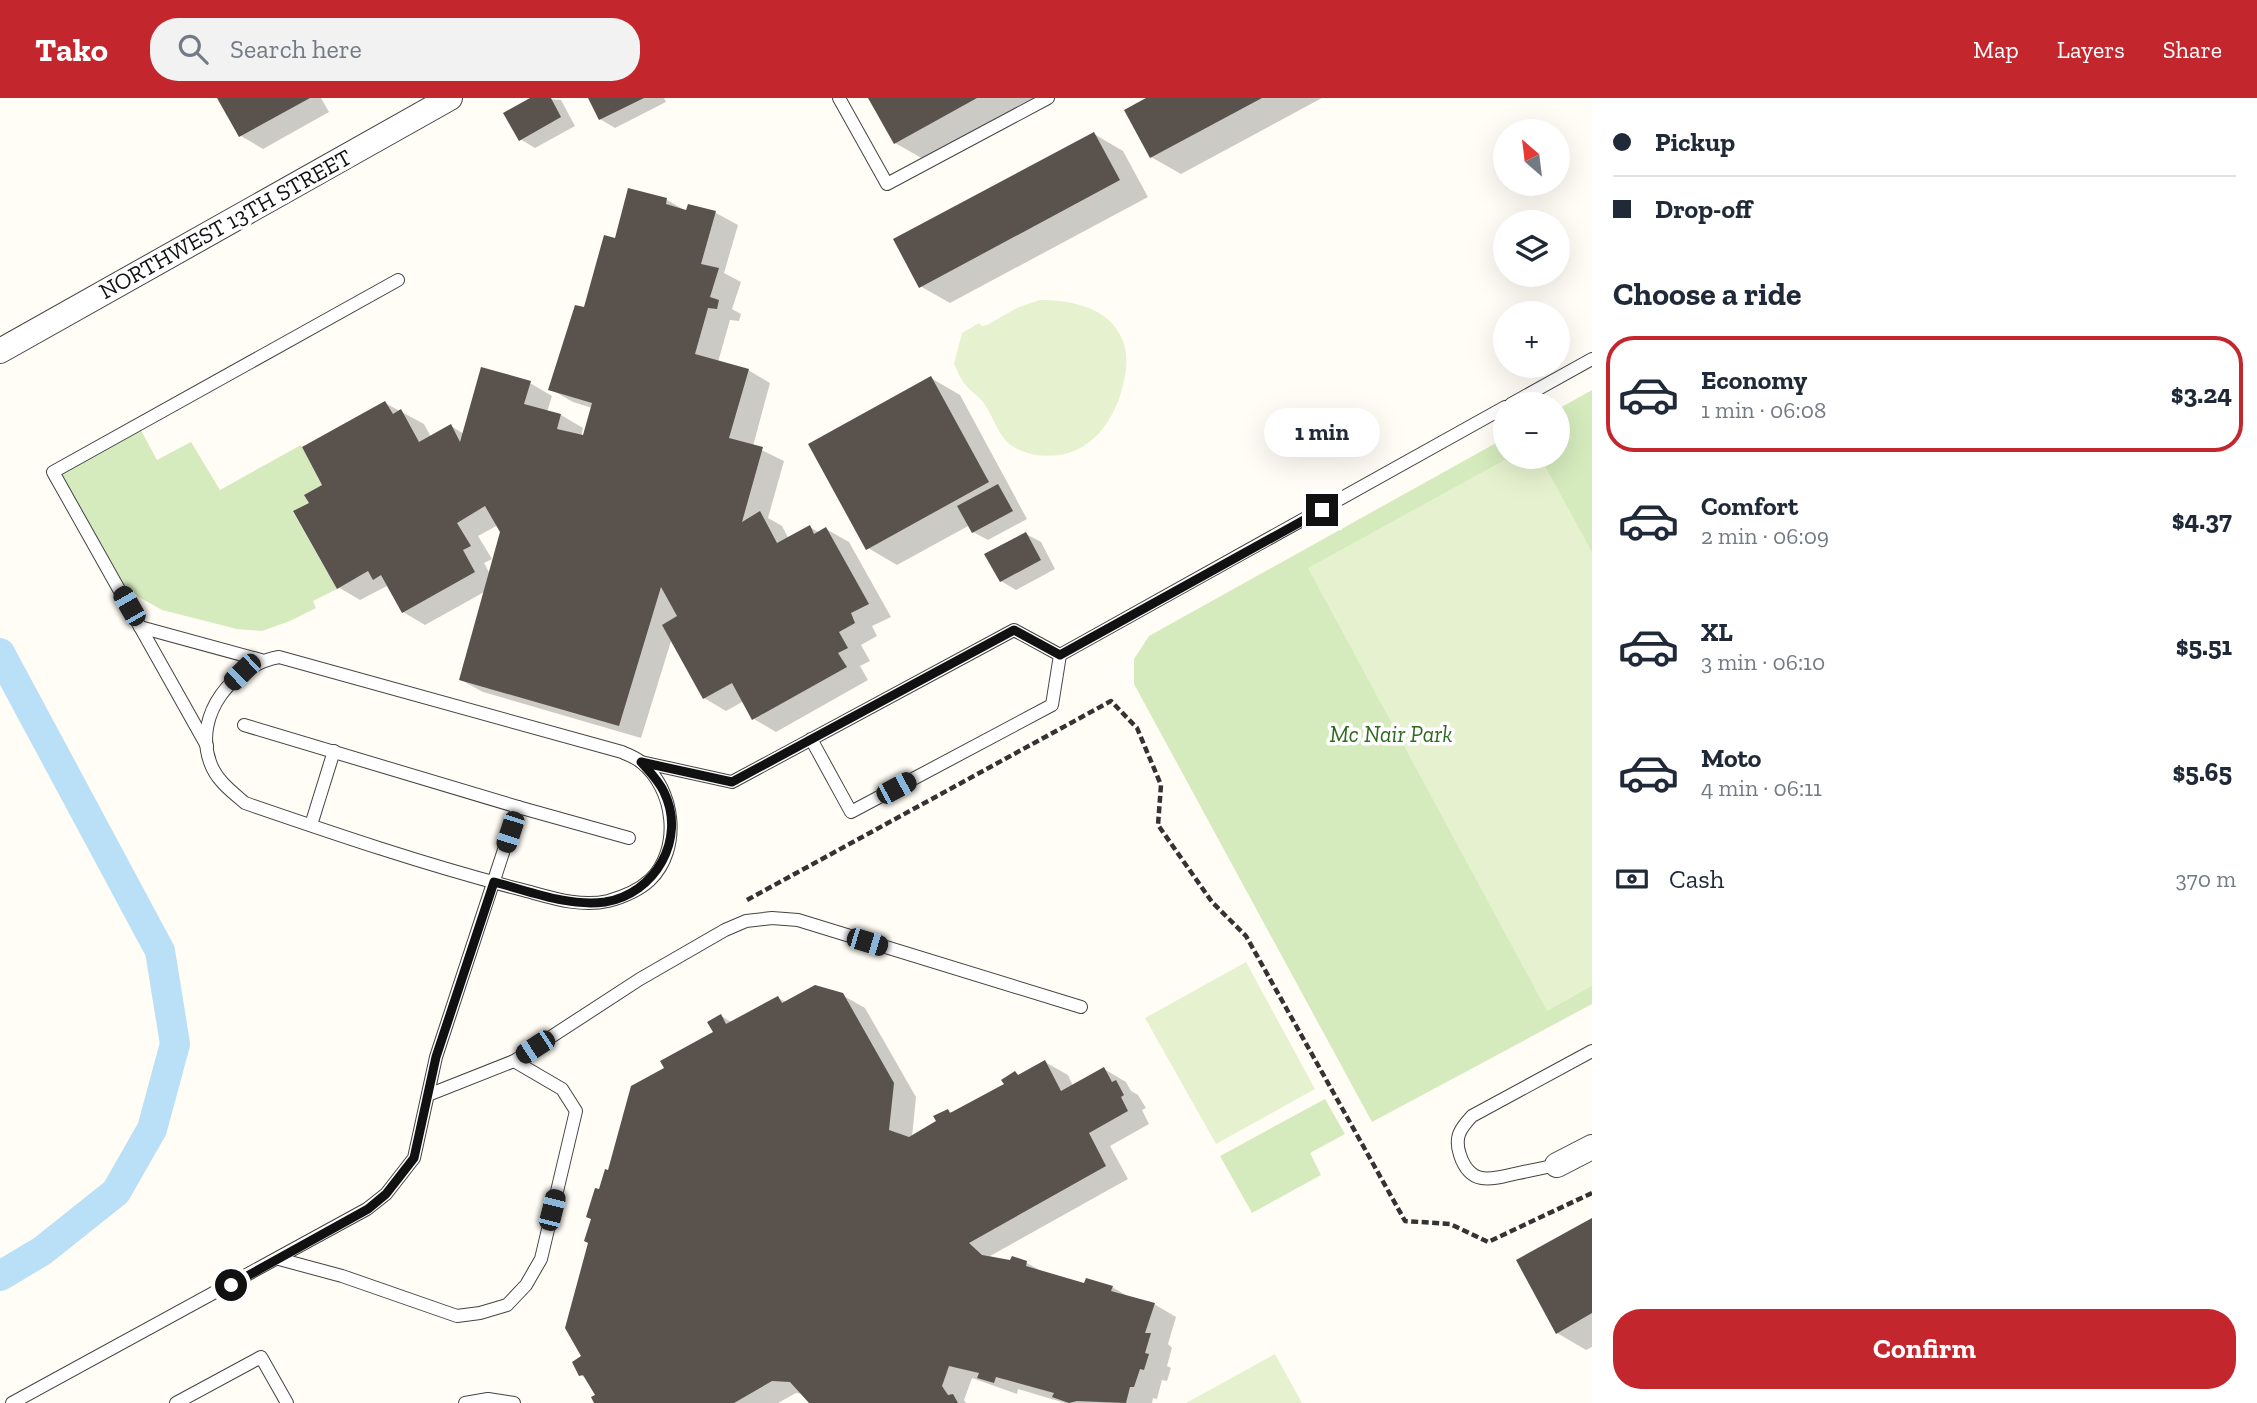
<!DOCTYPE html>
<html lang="en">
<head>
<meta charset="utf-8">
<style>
  :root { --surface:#fff; --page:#f2f2f3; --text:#1f2937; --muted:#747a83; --line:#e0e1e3; --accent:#c4262e }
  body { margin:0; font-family:"Zilla Slab",serif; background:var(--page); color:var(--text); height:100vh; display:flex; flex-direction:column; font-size:26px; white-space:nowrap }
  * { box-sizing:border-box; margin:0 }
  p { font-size:23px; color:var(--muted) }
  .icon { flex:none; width:38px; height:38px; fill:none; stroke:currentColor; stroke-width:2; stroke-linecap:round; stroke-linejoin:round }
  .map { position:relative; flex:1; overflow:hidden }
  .drawer { display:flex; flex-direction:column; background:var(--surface); width:665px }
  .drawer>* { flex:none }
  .hud { display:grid; align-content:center; height:154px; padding:0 21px; background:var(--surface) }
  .needle { width:46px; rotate:332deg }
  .controls { position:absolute; left:1493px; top:21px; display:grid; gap:14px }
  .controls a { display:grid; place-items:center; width:77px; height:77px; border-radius:50%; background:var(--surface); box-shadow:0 7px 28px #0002; font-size:35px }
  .end { position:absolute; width:32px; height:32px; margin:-16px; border:9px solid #111; background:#fff; box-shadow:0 0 0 4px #fff }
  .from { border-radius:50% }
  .bubble { position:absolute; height:49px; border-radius:24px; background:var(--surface); box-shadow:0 7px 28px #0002; font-size:23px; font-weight:700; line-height:49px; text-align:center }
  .car { position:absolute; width:21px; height:42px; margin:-21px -10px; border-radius:9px; box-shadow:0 0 5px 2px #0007; background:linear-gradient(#222 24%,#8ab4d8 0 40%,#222 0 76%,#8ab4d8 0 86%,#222 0) }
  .hud b { display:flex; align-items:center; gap:24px; height:66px; font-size:26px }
  .hud b+b { border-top:2px solid var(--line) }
  .hud i { width:18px; height:18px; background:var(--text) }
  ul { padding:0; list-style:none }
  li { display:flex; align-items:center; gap:21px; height:116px; margin:0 14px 10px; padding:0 7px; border:4px solid transparent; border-radius:28px }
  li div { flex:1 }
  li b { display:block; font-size:26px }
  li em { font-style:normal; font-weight:700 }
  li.active { border-color:var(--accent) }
  li>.icon { width:63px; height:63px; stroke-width:1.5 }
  h2 { padding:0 21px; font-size:32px; line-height:84px }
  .pay { display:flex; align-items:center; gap:18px; height:77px; padding:0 21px; font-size:26px }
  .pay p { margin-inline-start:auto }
  .action { display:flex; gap:14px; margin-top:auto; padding:14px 21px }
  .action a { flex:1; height:80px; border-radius:28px; background:var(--accent); color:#fff; font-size:28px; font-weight:700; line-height:80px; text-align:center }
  header { display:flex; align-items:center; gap:42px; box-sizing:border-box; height:98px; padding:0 35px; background:var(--accent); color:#fff }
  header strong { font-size:33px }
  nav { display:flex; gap:38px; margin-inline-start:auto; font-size:24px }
  .search { width:490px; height:63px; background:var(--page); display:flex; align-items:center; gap:18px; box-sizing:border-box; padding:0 24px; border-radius:28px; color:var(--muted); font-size:26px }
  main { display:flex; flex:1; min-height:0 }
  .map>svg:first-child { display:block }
  .green { fill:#d5ebbd }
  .pitch { fill:#e6f2cf }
  .shadow { fill:#0003; fill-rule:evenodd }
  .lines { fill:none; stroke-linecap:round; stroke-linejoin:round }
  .canal { stroke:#b9e0f7; stroke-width:30 }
  .building { fill:#5a524d }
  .service-casing { stroke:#444; stroke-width:14 }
  .minor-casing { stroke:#444; stroke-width:26 }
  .path { stroke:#333; stroke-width:4.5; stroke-dasharray:7 3.5; stroke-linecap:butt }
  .service { stroke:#fff; stroke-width:12 }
  .minor { stroke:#fff; stroke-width:24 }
  .route { stroke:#111; stroke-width:9 }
  .labels { text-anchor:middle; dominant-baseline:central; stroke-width:7; stroke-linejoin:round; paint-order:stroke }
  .street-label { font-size:23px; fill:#111; stroke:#fff }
  .park-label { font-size:23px; font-style:italic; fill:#2f6b1f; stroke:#fff }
</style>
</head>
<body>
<header>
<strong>Tako</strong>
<div class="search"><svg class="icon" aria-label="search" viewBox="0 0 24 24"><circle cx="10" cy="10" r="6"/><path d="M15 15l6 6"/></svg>Search here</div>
<nav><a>Map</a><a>Layers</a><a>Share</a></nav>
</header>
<main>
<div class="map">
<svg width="1592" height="1305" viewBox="0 0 1592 1305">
  <rect width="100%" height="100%" fill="#fffdf5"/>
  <!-- green -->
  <g class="green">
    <path d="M1592 292V906L1372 1024 1134 586V561L1149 538 1505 340V359H1558V311Z"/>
    <path d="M138 327 157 362 191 344 220 392 301 347 322 387 305 397 309 405 293 414 337 491 313 503 316 510 290 523 262 533 237 531 162 512 139 499 121 484 53 374Z"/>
    <path d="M1325 1001 1345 1036 1310 1055 1321 1077 1252 1115 1220 1058Z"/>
  </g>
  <!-- pitch -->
  <g class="pitch">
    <path d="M1040 202C1070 202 1109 209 1122 241 1128 253 1127 270 1124 283 1115 326 1086 364 1037 357 1028 356 1015 351 1008 345 997 334 992 316 983 304 977 297 969 292 964 285 960 280 957 272 954 266L962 235 979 225 982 228 987 227 1019 209Z"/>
    <path d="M1510 359H1540L1592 454V888L1547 913 1308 470Z"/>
    <path d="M1246 864 1315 991 1216 1046 1145 920Z"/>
    <path d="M1275 1256 1302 1305H1186Z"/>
  </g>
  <!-- shadow -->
  <g class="shadow">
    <path d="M219 0H321L329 14 263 51 241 38Z"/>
    <path d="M534 0 561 2 575 28 535 50 520 41Z"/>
    <path d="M590 0H664L666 4 615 30 600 21Z"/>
    <path d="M870 0H1036L925 62 895 45Z"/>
    <path d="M1149 0H1322L1181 76 1151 59Z"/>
    <path d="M1094 36 1123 53 1148 99 950 205 920 188Z"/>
    <path d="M667 102 688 114 689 108 716 115 738 127 724 175 741 184 732 211 741 216 739 223 730 222 718 264 748 272 770 285 753 348 784 363 768 420 782 428 789 441 810 429 820 435 826 431 849 444 891 519 872 528 877 538 861 547 870 563 860 568 868 582 776 634 754 621 744 603 726 613 704 600 672 540 641 640 483 594 461 582 486 493 425 527 403 514 387 488 360 502 338 489 312 406 385 305 424 326 431 339 451 328 464 336 530 285 552 298 547 314 561 317 583 330 581 339H584L592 310 573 304 550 291 616 142ZM498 427 502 434 490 476 484 465 492 461 478 438Z"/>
    <path d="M931 280 960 297 1027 421 988 442 973 434 970 427 897 467 868 450Z"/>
    <path d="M1026 436 1041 444 1055 471 1016 492 1001 483Z"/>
    <path d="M842 897 865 910 916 999 912 1039 938 1024 948 1013 953 1015 1006 987 1015 975 1020 978 1045 964 1068 977 1073 988 1104 971 1126 984 1131 993 1138 997 1146 1010 1142 1012 1149 1026 1110 1048 1128 1081 990 1158 1011 1165 1013 1161 1027 1165 1046 1176 1085 1187 1112 1189 1131 1200 1154 1206 1176 1219 1168 1246 1172 1250 1167 1268 1171 1270 1167 1283 1162 1282 1157 1301 1153 1300 1152 1305H1065L1018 1291 1017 1296 972 1280 964 1302 966 1305H811L804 1296 796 1295 778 1305H596L597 1298 587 1281 581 1277 590 1145 600 1093 667 970 715 935 721 918 733 925 778 900 786 904Z"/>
    <path d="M1592 1122V1249L1586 1252 1557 1235 1519 1163Z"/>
  </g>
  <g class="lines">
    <!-- canal -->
    <path class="canal" d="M0 555 160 853 175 946 152 1031 116 1094 42 1153 0 1178"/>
  </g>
  <!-- building -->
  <g class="building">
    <path d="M217 0H310L239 39Z"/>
    <path d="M530 0H551L561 19 519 43 503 15Z"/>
    <path d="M588 0H644L599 22Z"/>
    <path d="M868 0H977L894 46Z"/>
    <path d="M1146 0H1262L1150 60 1124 12Z"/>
    <path d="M1094 34 1120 82 919 190 893 141Z"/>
    <path d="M628 90 667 100 666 106 686 112 688 106 716 113 701 166 719 170 710 199 719 202 717 211 708 210 695 256 749 271 729 340 763 349 742 424 760 413 777 445 810 427 814 436 826 429 869 506 851 515 855 525 839 534 848 550 838 555 847 569 752 622 732 585 703 601 662 527 677 518 661 489 619 628 459 582 500 434 485 408 457 425 471 448 463 452 475 474 402 515 381 477 373 482 368 473 337 491 293 413 309 405 304 397 322 387 302 349 385 303 393 316 401 311 419 344 451 326 460 344 481 269 531 283 524 306 561 316 557 331 583 337 592 305 548 292 575 207 584 209 604 137 615 140Z"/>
    <path d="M931 278 989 384 866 452 808 346Z"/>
    <path d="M998 386 1013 413 972 435 957 408Z"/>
    <path d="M1026 434 1041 462 1000 484 984 456Z"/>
    <path d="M815 887 843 895 894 985 889 1032 909 1039 936 1023 933 1018 948 1011 950 1015 1004 986 1001 982 1015 973 1018 977 1045 962 1061 993 1104 969 1112 984 1116 982 1124 997 1121 999 1128 1013 1089 1035 1106 1068 969 1145 982 1157 1010 1162 1012 1158 1027 1163 1026 1168 1084 1185 1086 1180 1113 1188 1111 1193 1155 1205 1145 1235H1151L1145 1255 1149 1256 1144 1272 1140 1271 1134 1289H1130L1126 1305 1077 1303 1069 1305 1052 1299 1054 1295 996 1279 994 1285 977 1280 979 1275 949 1268 942 1288 948 1297 953 1296 958 1305H809L790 1284 772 1283 734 1305H594L591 1299 595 1297 583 1277 579 1278 572 1264 581 1258 565 1230 588 1145 584 1143 591 1121 586 1119 595 1090 599 1091 605 1071 608 1072 631 988 664 970 660 963 713 934 707 924 721 916 726 926 778 898 782 905Z"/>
    <path d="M1592 1120V1215L1556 1236 1516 1162Z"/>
  </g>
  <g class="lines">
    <!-- service casing -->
    <g class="service-casing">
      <g id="service">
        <path d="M839 0 887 86 1048 0"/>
        <path d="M1511 306 1592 261"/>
        <path d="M140 529 261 562"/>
        <path d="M1060 557 1505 309"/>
        <path d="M279 559 622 654C628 657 635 659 641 664 675 691 682 751 650 782 638 793 623 799 608 803 578 810 547 798 519 791 426 767 335 736 245 705 231 693 216 682 210 664 193 616 234 567 279 559Z"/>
        <path d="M207 648 53 374 398 182"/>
        <path d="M641 664 732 684 1014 532 1060 557 1052 607 851 714 811 641"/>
        <path d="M518 709 629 740"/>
        <path d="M311 727 334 653"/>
        <path d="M428 997 514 963 640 881 725 832 746 823 772 820 798 822 1081 909"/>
        <path d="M1557 1067C1543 1070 1528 1073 1514 1076 1489 1082 1470 1087 1460 1057 1454 1039 1460 1031 1472 1018L1592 953"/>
        <path d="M279 1161 342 1178 457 1218 480 1215 507 1207 526 1187 541 1161 576 1013 562 991 514 963"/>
        <path d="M12 1305 367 1111 386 1096 414 1060 436 959 518 709 244 627"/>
        <path d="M176 1305 261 1259 287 1305"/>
        <path d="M465 1305 488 1301 514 1305"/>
      </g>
    </g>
    <!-- minor casing -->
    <g class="minor-casing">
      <g id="minor">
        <path d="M0 253 450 0"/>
        <path d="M1557 1067 1592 1049"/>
      </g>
    </g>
    <!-- path -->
    <path class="path" d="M747 802 1111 603 1137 630 1161 687 1158 727 1212 804 1246 838 1405 1123 1450 1126 1488 1144 1592 1095"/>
    <!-- service -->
    <use href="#service" class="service"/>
    <!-- minor -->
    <use href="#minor" class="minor"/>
  </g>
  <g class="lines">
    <!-- route -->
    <path class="route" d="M231 1187 368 1111 386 1096 414 1060 436 959 494 784C529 793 568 809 605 804 655 796 687 741 664 694 659 683 649 673 641 664L732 684 1014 532 1060 557 1322 412"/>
  </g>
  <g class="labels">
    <!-- street labels -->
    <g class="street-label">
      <text transform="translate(225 126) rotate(-29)">NORTHWEST 13TH STREET</text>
    </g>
    <!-- park labels -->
    <g class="park-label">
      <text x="1391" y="636">Mc Nair Park</text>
    </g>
  </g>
</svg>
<div class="controls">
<a><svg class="needle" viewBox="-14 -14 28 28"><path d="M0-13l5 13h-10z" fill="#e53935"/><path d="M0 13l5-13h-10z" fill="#747a83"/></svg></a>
<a><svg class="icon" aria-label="layers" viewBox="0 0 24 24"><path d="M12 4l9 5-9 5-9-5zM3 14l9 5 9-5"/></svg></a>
<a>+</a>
<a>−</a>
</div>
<i class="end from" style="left:231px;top:1187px"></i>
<i class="end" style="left:1322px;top:412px"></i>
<div class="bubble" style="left:1264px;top:310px;width:116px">1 min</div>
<i class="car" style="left:129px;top:508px;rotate:330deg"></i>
<i class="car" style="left:242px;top:574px;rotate:226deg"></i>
<i class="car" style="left:896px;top:690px;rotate:62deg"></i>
<i class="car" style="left:510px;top:734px;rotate:198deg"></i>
<i class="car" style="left:867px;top:844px;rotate:107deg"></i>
<i class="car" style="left:535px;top:949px;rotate:237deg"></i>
<i class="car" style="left:552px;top:1112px;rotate:14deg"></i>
</div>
<section class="drawer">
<div class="hud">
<b><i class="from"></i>Pickup</b>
<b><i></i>Drop-off</b>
</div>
<h2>Choose a ride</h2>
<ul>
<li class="active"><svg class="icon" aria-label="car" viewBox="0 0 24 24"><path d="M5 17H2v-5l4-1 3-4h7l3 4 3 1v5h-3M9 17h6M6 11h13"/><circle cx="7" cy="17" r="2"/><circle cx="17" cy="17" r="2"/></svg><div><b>Economy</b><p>1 min · 06:08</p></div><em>$3.24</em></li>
<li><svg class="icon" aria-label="car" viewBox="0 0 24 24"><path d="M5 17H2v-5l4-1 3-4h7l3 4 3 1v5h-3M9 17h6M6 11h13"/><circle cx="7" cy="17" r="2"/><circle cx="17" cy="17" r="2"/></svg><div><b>Comfort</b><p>2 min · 06:09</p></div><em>$4.37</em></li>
<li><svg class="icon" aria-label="car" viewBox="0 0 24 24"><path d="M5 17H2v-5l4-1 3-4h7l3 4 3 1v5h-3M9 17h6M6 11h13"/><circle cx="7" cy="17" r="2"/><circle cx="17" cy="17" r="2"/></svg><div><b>XL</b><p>3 min · 06:10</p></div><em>$5.51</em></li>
<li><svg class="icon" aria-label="car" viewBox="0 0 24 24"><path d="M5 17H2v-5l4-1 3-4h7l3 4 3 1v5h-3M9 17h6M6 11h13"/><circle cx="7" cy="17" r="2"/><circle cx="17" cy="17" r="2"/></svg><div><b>Moto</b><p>4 min · 06:11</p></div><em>$5.65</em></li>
</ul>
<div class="pay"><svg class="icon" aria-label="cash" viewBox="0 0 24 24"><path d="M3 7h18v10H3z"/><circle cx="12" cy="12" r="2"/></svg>Cash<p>370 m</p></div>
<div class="action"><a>Confirm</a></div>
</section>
</main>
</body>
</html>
